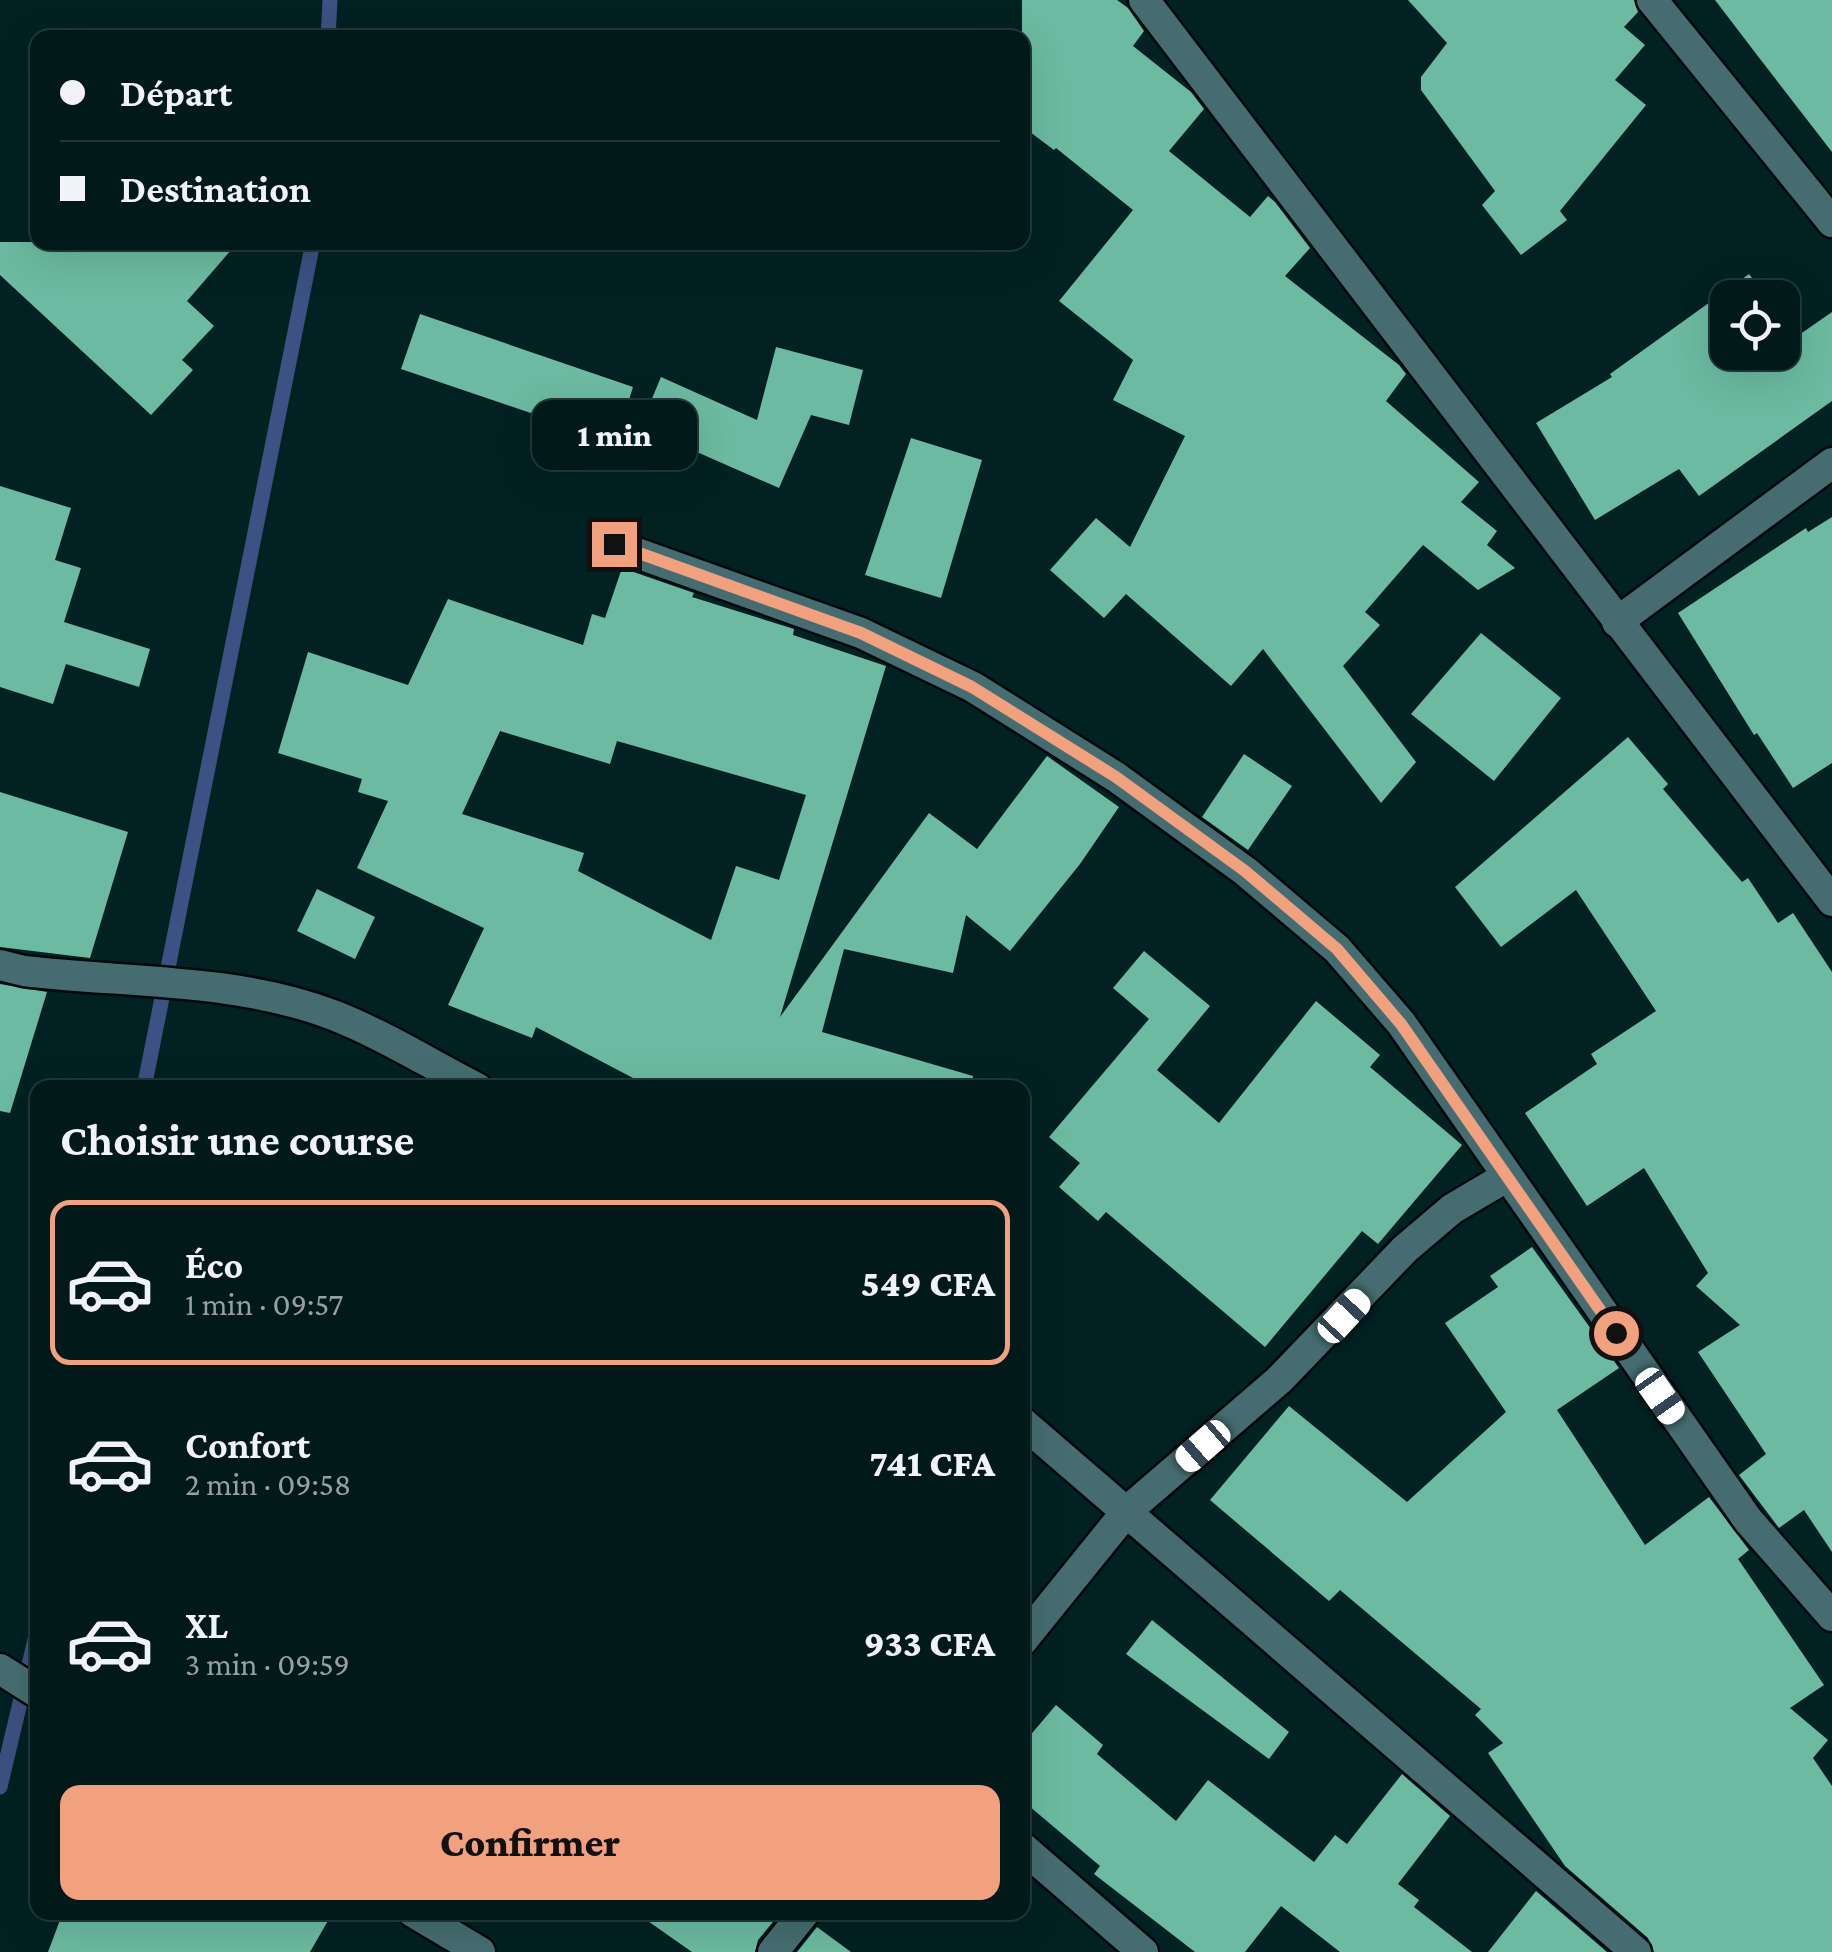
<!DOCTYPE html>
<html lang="fr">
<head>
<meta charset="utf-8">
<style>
  :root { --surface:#02191a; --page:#102627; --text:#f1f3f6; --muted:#96a0a2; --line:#233839; --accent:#f2a17e }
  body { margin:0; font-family:"Crimson Pro",serif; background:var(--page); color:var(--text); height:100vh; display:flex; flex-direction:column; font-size:38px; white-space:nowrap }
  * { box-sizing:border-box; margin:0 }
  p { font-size:32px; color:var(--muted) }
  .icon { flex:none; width:55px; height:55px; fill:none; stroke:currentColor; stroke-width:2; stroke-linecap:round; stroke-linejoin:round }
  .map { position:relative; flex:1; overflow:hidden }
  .drawer { position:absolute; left:30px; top:1080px; width:1000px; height:840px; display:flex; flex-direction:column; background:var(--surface); border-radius:20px; box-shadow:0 10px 40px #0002,0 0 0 2px var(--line) }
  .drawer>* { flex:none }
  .hud { position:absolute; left:30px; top:30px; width:1000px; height:220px; border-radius:20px; box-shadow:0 10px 40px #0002,0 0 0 2px var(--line); display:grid; align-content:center; height:220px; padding:0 30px; background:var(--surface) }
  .controls { position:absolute; left:1710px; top:280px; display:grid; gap:20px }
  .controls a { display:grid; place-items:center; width:90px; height:90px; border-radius:20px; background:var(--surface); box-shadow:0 10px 40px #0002,0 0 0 2px var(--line); font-size:50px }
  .end { position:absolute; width:45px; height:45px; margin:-22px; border:12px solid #f2a17e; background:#111; box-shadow:0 0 0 5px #111 }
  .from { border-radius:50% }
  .bubble { position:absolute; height:70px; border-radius:20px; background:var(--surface); box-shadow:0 10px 40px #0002,0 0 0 2px var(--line); font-size:32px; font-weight:800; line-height:70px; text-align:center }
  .car { position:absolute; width:30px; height:60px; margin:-30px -15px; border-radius:12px; box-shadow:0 0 8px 2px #0007; background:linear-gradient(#fff 24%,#345 0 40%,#fff 0 76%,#345 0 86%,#fff 0) }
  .hud b { display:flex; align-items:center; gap:35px; height:95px; font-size:38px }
  .hud b+b { border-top:2px solid var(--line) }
  .hud i { width:25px; height:25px; background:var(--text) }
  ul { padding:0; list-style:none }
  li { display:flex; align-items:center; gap:30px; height:165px; margin:0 20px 15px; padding:0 10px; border:5px solid transparent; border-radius:20px }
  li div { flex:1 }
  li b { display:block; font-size:38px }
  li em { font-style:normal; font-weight:800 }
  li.current { border-color:var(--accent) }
  li>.icon { width:90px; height:90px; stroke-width:1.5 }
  h2 { padding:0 30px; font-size:45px; line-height:120px }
  .primary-button { display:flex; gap:20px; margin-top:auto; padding:20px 30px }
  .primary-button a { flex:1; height:115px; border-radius:20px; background:var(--accent); color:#111; font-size:40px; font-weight:800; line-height:115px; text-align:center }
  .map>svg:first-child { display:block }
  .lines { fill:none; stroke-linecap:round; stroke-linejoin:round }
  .stream { stroke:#3d5182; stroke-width:15 }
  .building { fill:#6cbaa1; fill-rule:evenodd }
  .minor-casing { stroke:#00090b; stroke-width:35 }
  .minor { stroke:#456d71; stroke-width:30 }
  .route { stroke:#f2a17e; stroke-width:12 }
</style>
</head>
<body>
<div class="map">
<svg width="1832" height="1952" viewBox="0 0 1832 1952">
  <rect width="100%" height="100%" fill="#022123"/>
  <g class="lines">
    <!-- stream -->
    <g class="stream">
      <path d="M328 38 330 0"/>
      <path d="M144 1088 313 242"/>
      <path d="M0 1787 38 1627"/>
    </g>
  </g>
  <!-- building -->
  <g class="building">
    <path d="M1022 0H1117L1128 8 1144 31 1133 46 1191 92 1204 109 1169 151 1250 217 1268 196 1275 202 1310 248 1285 276 1399 365 1406 374 1386 401 1479 482 1461 502 1497 531 1487 545 1515 568 1478 590 1423 545 1365 612 1380 625 1343 666 1416 762 1381 803 1263 649 1231 686 1126 594 1104 618 1050 570 1096 518 1130 547 1185 436 1113 400 1133 360 1059 301 1133 210 1056 148 1054 150 1022 126Z"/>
    <path d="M1408 0H1634L1638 12 1624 27 1645 45 1615 80 1646 105 1560 211 1567 220 1521 255 1482 205 1495 191 1421 90V77L1447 43Z"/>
    <path d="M1715 0H1832V152L1757 55Z"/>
    <path d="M0 242H238L187 301 214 326 182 360 193 370 151 415 0 275Z"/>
    <path d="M1749 274 1767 298H1728V352H1782V319L1796 337 1832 312V401L1699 496 1679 469 1595 520 1536 423 1612 377 1610 374Z"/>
    <path d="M420 314 633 387 616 442 401 369Z"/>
    <path d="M776 347 863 370 849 425 811 415 779 488 640 427 661 377 757 420Z"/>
    <path d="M911 438 982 460 941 598 865 575Z"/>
    <path d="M0 486 71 508 55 560 81 568 64 622 150 649 139 687 66 664 53 704 0 687Z"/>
    <path d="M1832 517V763L1793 788 1757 733 1754 735 1678 613 1806 528 1808 532Z"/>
    <path d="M622 568 694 593 692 597 794 629 793 635 886 666 780 1017 929 813 977 849 1047 756 1119 807 1080 864 1010 951 966 915 953 973 844 949 822 1032 973 1076 972 1088H652L536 1027 532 1038 448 1005 484 928 357 868 388 801 358 792 362 779 278 753 308 652 408 685 448 599 583 645 592 614 605 618ZM500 731 610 764 617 741 806 795 779 880 736 866 711 940 578 871 584 853 462 814Z"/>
    <path d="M1481 633 1561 698 1494 781 1411 714Z"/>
    <path d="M1628 737 1668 784 1663 789 1742 882 1748 878 1778 923 1793 913 1832 972V1552L1804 1510 1779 1528 1739 1475 1766 1454 1698 1352 1740 1325 1696 1286 1708 1273 1644 1168 1587 1206 1525 1113 1597 1064 1591 1054 1656 1011 1576 890 1501 947 1455 887Z"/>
    <path d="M1244 754 1292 786 1248 850 1202 817Z"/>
    <path d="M0 792 128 832 90 958 0 947Z"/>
    <path d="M317 889 375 917 355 959 297 931Z"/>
    <path d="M1144 951 1210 1006 1157 1070 1219 1123 1316 1001 1380 1055 1370 1067 1462 1145 1378 1244 1362 1231 1265 1347 1106 1212 1098 1221 1059 1187 1080 1163 1049 1137 1149 1019 1113 988Z"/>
    <path d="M0 984 47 992 10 1113 0 1111Z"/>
    <path d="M1532 1247 1619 1368 1557 1410 1645 1545 1709 1497 1749 1550 1738 1559 1824 1685 1790 1708 1828 1740 1813 1758 1832 1786V1952H1654L1648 1938 1565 1866 1488 1753 1503 1743 1475 1715 1481 1709 1340 1590 1329 1601 1210 1500 1289 1406 1407 1502 1506 1412 1445 1323 1498 1287 1490 1276Z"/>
    <path d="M1152 1620 1289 1732 1269 1759 1126 1654Z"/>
    <path d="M1056 1705 1103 1745 1097 1754 1176 1821 1208 1780 1314 1862 1335 1835 1347 1844 1402 1774 1450 1816 1398 1884 1419 1900 1414 1907 1472 1952H1340L1281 1906 1245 1952H1195L1094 1874 1100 1866 1022 1800V1745Z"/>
    <path d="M1536 1891 1607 1952H1488Z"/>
    <path d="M63 1912H333L310 1952H48Z"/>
    <path d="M635 1912H781L758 1940 755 1952H692Z"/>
    <path d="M817 1927 851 1952H797Z"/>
  </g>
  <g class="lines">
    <!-- minor casing -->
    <g class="minor-casing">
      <g id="minor">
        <path d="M1144 0 1832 901"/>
        <path d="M1652 0 1832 222"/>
        <path d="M614 545 861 633 973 687 1116 777 1245 871 1337 949 1401 1023 1748 1520 1832 1616"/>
        <path d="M1617 622 1832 463"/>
        <path d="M0 965 24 971C125 983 237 978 333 1015 382 1034 430 1064 477 1088"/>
        <path d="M1022 1422 1636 1952"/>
        <path d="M1022 1641 1127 1511 1279 1380 1405 1249 1452 1209 1506 1177"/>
        <path d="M0 1669 38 1693"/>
        <path d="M1022 1847 1143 1952"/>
        <path d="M413 1912 480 1952"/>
        <path d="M773 1952 805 1912"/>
      </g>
    </g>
    <!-- minor -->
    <use href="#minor" class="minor"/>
  </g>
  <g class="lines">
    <!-- route -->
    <path class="route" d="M614 544 861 633 972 687 1116 777 1245 871 1337 949 1401 1024 1616 1333"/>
  </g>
</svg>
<div class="controls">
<a><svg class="icon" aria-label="locate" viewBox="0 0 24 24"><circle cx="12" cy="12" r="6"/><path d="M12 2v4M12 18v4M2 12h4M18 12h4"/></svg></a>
</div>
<i class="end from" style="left:1616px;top:1333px"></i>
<i class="end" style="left:614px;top:544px"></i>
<div class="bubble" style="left:532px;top:400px;width:165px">1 min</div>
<i class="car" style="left:1344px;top:1316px;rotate:43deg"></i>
<i class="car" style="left:1660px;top:1396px;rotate:145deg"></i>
<i class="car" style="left:1203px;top:1446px;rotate:229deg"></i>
<div class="hud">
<b><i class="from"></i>Départ</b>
<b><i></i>Destination</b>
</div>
<section class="drawer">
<h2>Choisir une course</h2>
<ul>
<li class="current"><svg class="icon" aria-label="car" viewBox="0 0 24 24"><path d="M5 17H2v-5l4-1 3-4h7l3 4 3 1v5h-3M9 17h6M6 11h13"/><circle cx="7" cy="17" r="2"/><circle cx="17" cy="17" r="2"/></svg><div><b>Éco</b><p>1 min · 09:57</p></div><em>549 CFA</em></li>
<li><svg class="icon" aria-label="car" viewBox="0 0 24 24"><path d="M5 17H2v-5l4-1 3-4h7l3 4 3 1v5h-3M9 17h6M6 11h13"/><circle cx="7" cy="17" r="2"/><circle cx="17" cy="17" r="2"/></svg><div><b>Confort</b><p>2 min · 09:58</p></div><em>741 CFA</em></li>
<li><svg class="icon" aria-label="car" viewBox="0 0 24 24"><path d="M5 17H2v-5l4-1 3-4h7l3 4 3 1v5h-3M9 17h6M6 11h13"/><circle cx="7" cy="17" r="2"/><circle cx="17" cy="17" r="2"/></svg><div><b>XL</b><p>3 min · 09:59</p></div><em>933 CFA</em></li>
</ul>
<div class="primary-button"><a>Confirmer</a></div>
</section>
</div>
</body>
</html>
